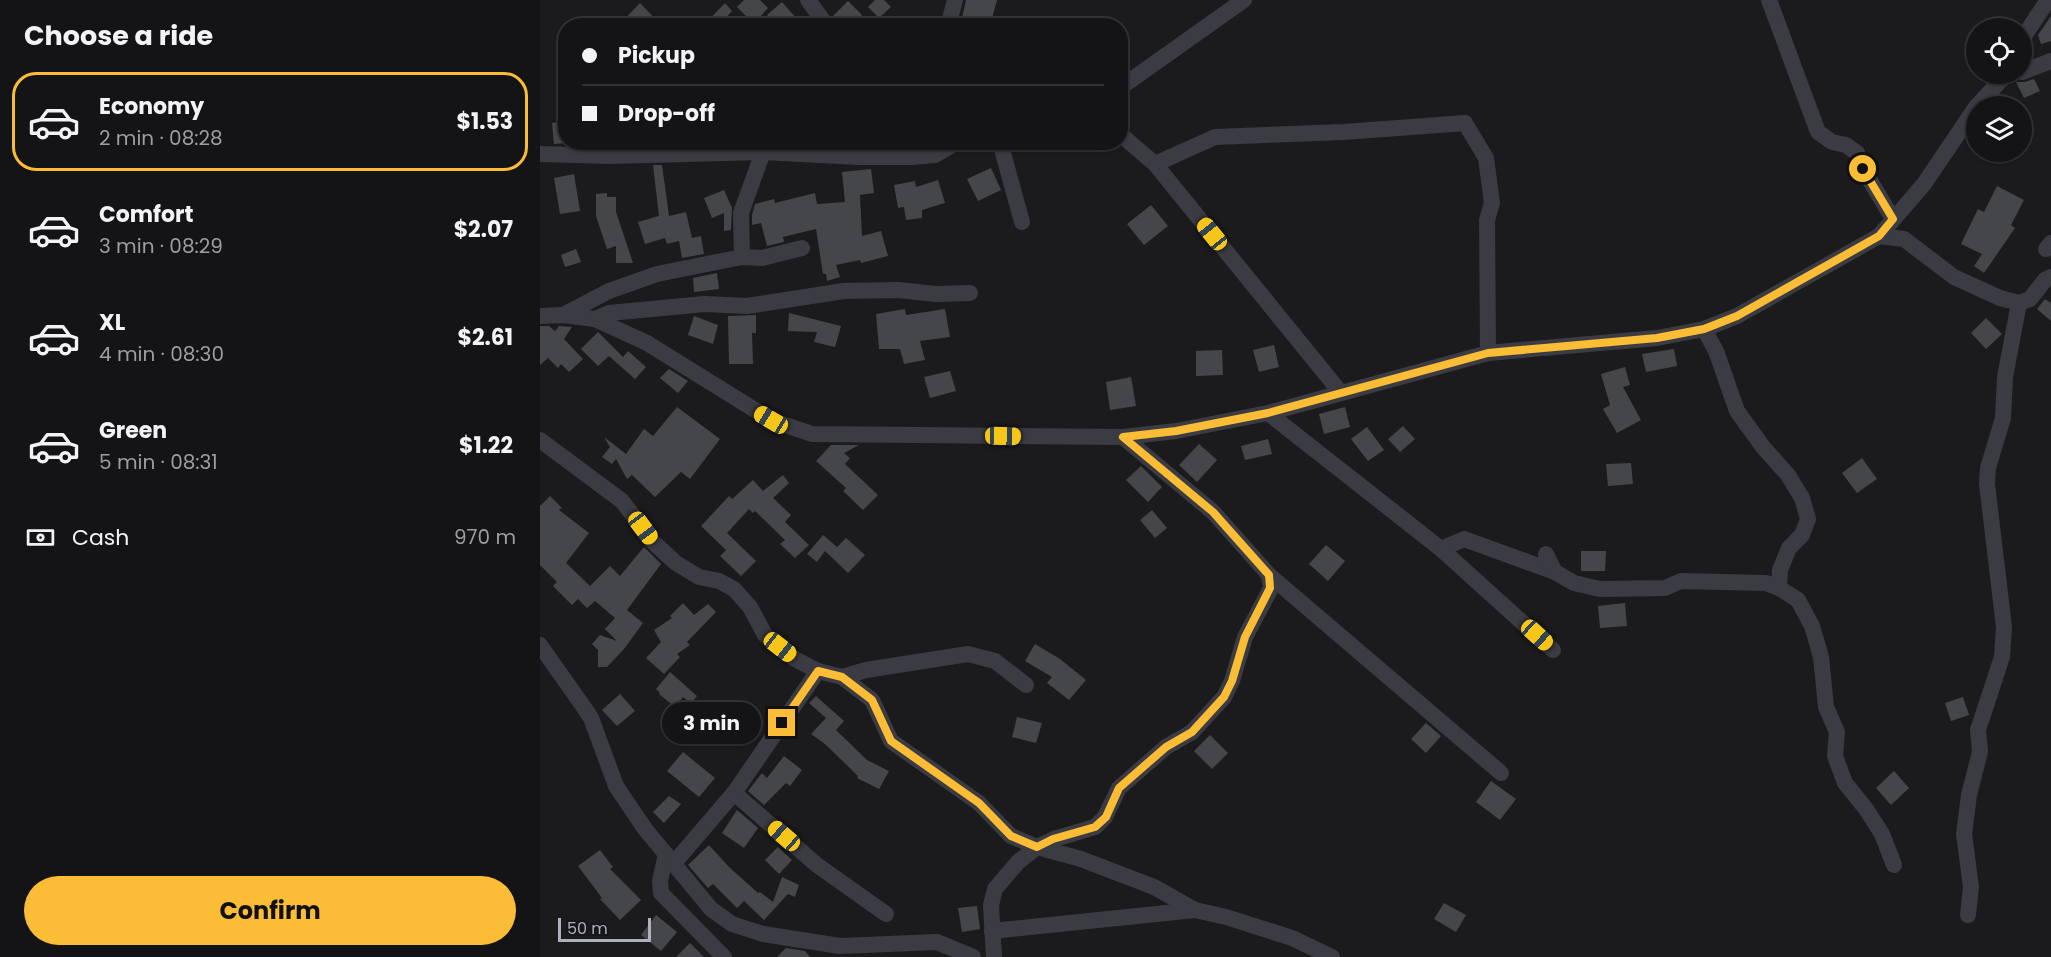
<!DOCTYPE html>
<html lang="en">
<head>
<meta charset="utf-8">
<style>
  :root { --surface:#141416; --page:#212123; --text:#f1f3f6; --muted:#9d9ea1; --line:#333335; --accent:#fbbd35 }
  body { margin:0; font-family:Poppins,sans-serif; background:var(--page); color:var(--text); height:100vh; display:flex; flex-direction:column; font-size:22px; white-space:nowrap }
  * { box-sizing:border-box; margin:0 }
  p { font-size:20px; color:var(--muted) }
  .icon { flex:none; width:33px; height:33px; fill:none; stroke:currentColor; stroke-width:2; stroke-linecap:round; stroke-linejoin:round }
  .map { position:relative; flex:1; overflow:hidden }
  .details { display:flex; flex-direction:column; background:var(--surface); width:540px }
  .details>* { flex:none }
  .top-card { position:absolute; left:18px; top:18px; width:570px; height:132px; border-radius:24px; box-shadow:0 2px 4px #0004,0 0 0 2px var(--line); display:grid; align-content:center; height:132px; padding:0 24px; background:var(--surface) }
  .fabs { position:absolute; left:1426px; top:18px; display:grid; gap:12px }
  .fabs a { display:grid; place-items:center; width:66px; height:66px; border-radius:50%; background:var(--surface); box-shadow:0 2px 4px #0004,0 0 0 2px var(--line); font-size:30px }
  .scale { position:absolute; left:18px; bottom:15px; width:93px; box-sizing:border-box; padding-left:6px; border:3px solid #adb1bd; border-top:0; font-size:16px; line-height:21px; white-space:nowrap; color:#adb1bd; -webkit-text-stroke:4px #161618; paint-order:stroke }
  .end { position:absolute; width:27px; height:27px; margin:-14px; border:8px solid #fbbd35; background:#111; box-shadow:0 0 0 3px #111 }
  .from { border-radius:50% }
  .bubble { position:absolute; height:42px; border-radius:21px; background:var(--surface); box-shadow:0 2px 4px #0004,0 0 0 2px var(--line); font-size:20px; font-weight:700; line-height:42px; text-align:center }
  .car { position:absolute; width:18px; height:36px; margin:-18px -9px; border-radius:8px; box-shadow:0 0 4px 2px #0007; background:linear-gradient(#f5c518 24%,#345 0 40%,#f5c518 0 76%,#345 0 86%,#f5c518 0) }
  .top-card b { display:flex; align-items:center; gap:21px; height:57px; font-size:22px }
  .top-card b+b { border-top:2px solid var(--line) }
  .top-card i { width:15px; height:15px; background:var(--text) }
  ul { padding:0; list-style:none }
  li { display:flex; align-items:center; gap:18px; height:99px; margin:0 12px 9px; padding:0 12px; border:3px solid transparent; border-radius:24px }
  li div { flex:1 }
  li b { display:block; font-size:22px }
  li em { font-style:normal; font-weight:700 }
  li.on { border-color:var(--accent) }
  li>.icon { width:54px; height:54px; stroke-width:1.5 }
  h2 { padding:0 24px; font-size:27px; line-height:72px }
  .pay { display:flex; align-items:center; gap:15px; height:66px; padding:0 24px; font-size:22px }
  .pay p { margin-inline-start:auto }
  .primary-button { display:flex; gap:12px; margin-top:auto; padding:12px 24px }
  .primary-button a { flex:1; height:69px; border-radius:36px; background:var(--accent); color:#111; font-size:24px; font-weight:700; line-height:69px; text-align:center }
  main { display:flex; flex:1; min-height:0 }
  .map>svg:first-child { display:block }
  .building { fill:#45464a }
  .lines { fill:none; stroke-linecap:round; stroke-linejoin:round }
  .minor { stroke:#3b3c43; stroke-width:16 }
  .route { stroke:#fbbd35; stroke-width:8 }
</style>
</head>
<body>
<main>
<section class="details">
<h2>Choose a ride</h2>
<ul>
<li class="on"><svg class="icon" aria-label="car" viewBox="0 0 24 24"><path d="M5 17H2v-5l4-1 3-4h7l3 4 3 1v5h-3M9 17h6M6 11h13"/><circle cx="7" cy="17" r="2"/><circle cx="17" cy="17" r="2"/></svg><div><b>Economy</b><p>2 min · 08:28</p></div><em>$1.53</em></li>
<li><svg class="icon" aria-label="car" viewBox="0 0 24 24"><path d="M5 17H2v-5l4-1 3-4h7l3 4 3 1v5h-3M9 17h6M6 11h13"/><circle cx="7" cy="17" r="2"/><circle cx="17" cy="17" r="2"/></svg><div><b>Comfort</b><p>3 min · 08:29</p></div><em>$2.07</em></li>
<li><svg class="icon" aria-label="car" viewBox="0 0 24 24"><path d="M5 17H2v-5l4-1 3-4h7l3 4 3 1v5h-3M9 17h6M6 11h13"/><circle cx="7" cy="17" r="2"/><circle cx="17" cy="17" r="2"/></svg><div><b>XL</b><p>4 min · 08:30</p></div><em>$2.61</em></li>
<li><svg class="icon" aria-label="car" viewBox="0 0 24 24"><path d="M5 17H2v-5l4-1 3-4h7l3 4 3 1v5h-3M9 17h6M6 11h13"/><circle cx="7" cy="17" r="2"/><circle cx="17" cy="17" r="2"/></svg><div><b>Green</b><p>5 min · 08:31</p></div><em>$1.22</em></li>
</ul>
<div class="pay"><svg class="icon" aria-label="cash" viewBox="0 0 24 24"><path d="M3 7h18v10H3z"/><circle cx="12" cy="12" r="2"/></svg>Cash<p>970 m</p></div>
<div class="primary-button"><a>Confirm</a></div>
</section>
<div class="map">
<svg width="1511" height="957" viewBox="0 0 1511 957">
  <rect width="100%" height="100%" fill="#1b1b1d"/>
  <!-- building -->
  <g class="building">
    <path d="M204 0H220L228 8 214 24 197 7Z"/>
    <path d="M335 0H344L351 7 339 18 328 7Z"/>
    <path d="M426 0H457L450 26 422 18Z"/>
    <path d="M308 1 322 15 311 26H302L293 16Z"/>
    <path d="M242 2 263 26H236L227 15Z"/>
    <path d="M100 3 122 26H78Z"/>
    <path d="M185 3 192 11 178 26H163Z"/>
    <path d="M1511 16V41L1501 44 1498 35Z"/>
    <path d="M1494 79 1500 91 1484 98 1476 82H1485Z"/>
    <path d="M26 121V143L14 144 12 123Z"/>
    <path d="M1447 152H1471L1460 163Z"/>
    <path d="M113 165H122L129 216 146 212 152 238 161 236 164 254 142 258 139 241 127 244 125 238 105 244 98 222 119 216Z"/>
    <path d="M451 168 461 190 438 201 427 179Z"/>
    <path d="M331 169 334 193 320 195 322 236 341 231 348 256 321 263 320 260 296 265 300 277 287 281 286 274H283L276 229 243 237 244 242 227 246 221 223 212 225V215L215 204 234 199 235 203 275 193 277 204 305 202 302 172Z"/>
    <path d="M34 174 40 211 20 214 14 178Z"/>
    <path d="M398 180 405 203 382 210V218L366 220 364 207 358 208 354 185 375 181 376 187Z"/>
    <path d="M1457 186 1484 200 1471 225 1475 228 1444 273 1434 266 1442 254 1421 244 1438 209 1444 212Z"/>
    <path d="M184 190 192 208 191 230 184 231V213L172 218 164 198Z"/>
    <path d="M67 193V197H76V212L93 263H76V246L67 249 56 216V194Z"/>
    <path d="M611 205 628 226 604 245 587 224Z"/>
    <path d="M36 249 41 262 25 267 21 255Z"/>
    <path d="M177 273 179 289 154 292 153 278Z"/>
    <path d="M1505 299 1511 303V321L1497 309Z"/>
    <path d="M365 309 366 315 405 309 410 337 380 341 385 360 364 364 360 349H339L336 314Z"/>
    <path d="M249 313 301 326 295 347 274 342 277 332 248 331Z"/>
    <path d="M216 315V333H212L213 364H189L188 316Z"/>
    <path d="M154 316 178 325 173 344 148 335Z"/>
    <path d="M1446 318 1462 334 1446 349 1431 333Z"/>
    <path d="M0 326H9L15 331 19 326 32 327 24 339 43 359 29 372 21 364 18 368 8 358 0 365Z"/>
    <path d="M58 332 83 357 88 351 106 367 95 379 69 356 58 366 41 349Z"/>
    <path d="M734 345 739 367 719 372 713 350Z"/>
    <path d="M1134 349 1137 366 1106 372 1102 354Z"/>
    <path d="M682 350 683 375 656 376V351Z"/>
    <path d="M1085 367 1090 385 1083 387 1101 420 1077 433 1063 409 1070 405 1061 374Z"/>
    <path d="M129 369 148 381 138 393 120 378Z"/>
    <path d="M410 371 416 391 390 398 384 377Z"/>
    <path d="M591 377 596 406 570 410 566 382Z"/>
    <path d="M137 407 180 439 150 479 141 472 115 497 92 475 87 479 76 459 72 464 62 457 70 447 64 437 86 454 104 429 113 436Z"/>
    <path d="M805 407 810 427 784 434 779 414Z"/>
    <path d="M863 426 875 439 860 452 848 439Z"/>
    <path d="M827 427 844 450 828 461 811 439Z"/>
    <path d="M728 439 732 454 705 460 701 446Z"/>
    <path d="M659 444 677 460 657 482 639 465Z"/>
    <path d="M291 445H319L304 453 310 458 305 464 338 495 323 510 303 491 306 488 276 461Z"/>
    <path d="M1322 458 1337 479 1317 493 1302 473Z"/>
    <path d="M1091 463 1093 484 1068 486 1066 464Z"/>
    <path d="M601 466 622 487 608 502 586 480Z"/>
    <path d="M243 475 249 483 233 498 251 515 245 522 269 545 255 558 240 544 245 540 215 511 213 513 209 509 187 533 216 561 201 576 180 556 186 550 161 526 189 496 192 499 213 480 223 491Z"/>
    <path d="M10 496 22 508 19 510 49 533 26 563 50 586 70 566 80 576 104 547 121 564 87 610 103 623 84 649 67 667H58V650L52 644 60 635 77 641 65 629 75 618 55 601 47 608 38 599 32 605 13 586 17 582 0 565V506Z"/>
    <path d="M612 510 627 528 615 538 600 520Z"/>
    <path d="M283 535 297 547 306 538 325 555 308 573 285 551 277 562 267 554Z"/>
    <path d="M786 545 805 561 788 581 769 564Z"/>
    <path d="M1041 551H1066L1065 571H1041Z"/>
    <path d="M143 603 154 615 168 604 176 612 147 642 150 645 137 654 140 657 124 674 106 658 121 642 114 630 132 618 130 616Z"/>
    <path d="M1085 603 1087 626 1060 628 1058 606Z"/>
    <path d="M495 644 520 659 546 680 529 700 507 683 512 677 485 661Z"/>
    <path d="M130 672 157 696 151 703 143 697 135 707 119 694 120 693 116 689Z"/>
    <path d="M80 694 95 711 77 726 62 710Z"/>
    <path d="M276 696 304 721 296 730 327 760 349 771 339 789 317 778 318 776 285 744 271 734 286 718 269 703Z"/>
    <path d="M1423 697 1429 715 1411 721 1405 703Z"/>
    <path d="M477 717 502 723 496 743 472 737Z"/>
    <path d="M886 723 901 736 886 753 871 739Z"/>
    <path d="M670 735 688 753 672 769 654 751Z"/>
    <path d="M143 752 175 778 159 797 127 771Z"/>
    <path d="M244 756 262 770 250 786 246 783 224 805 208 791 222 773 227 778Z"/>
    <path d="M1354 771 1369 788 1351 805 1336 788Z"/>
    <path d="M951 781 976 799 960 820 936 802Z"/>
    <path d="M129 796 141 804 124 823 113 812Z"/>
    <path d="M197 810 218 828 204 848 182 833Z"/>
    <path d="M169 845 189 867 218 893 220 892 233 902 242 877 259 885 255 897 248 894 224 920 204 901 197 908 173 884 168 888 148 865Z"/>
    <path d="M238 847 252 860 239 874 225 860Z"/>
    <path d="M60 850 73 867 70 869 101 900 80 920 60 899 62 898 38 866Z"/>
    <path d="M904 903 926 915 916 932 894 919Z"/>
    <path d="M437 906 440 929 422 932 418 908Z"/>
    <path d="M116 915 137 932 121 951 101 935Z"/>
    <path d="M150 943 164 957H136Z"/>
    <path d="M246 948 265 951 270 957H237Z"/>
  </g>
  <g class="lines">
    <!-- minor -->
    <g class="minor">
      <path d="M268 0 287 26"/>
      <path d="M1229 0 1278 132 1292 142 1306 145 1317 153 1323 169 1353 219"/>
      <path d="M408 26 415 0"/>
      <path d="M1482 39 1508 0"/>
      <path d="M1482 72 1511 61"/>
      <path d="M580 90 584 85 704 0"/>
      <path d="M580 134 615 164 801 393"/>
      <path d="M460 142 482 222"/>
      <path d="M0 154 69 156 223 152 319 157H370L377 142"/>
      <path d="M370 157 395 155 417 142"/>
      <path d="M615 164 675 137 804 132 925 123 946 158 952 203 947 220 948 353"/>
      <path d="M1339 236 1364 239 1414 277 1460 298 1479 303 1490 299 1505 280 1511 277"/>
      <path d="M1506 249 1511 243"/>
      <path d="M202 257 201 213 223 152 219 143"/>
      <path d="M23 315 69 291 117 274 202 257 222 258 262 248"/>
      <path d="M0 316 23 315 55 319 107 343 231 420 272 434 583 437 636 431 728 413 948 353 1117 338 1164 329 1197 316 1339 236 1384 184 1436 107 1461 80 1464 74"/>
      <path d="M55 319 69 313 165 304 207 306 304 291 358 290 396 294 430 293"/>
      <path d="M1164 329 1176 351 1197 411 1223 447 1248 475 1262 498 1268 519 1262 535 1249 548 1240 570 1239 588"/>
      <path d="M728 413 901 549 1013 650"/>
      <path d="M0 440 82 501 113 542 136 563 159 577 179 581 194 589 210 607 225 635 255 659 278 671 302 677 332 700 351 741 439 803 471 836 497 847 541 859 614 887 655 910 686 917 752 938 792 957"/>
      <path d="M901 549 924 539 1015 572"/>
      <path d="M1006 554 1015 572 1034 583 1060 589 1125 588 1141 581 1226 583 1239 588 1258 600 1272 626 1281 657 1286 707 1297 732 1295 756 1305 783 1326 809 1342 834 1354 865"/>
      <path d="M729 575 961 773"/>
      <path d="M0 645 43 706 51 718 76 786 105 829 171 909 192 924 223 934 300 946 397 942 433 957"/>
      <path d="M302 677 326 670 428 654 455 661 486 685"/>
      <path d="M194 793 277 865 346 914"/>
      <path d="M126 854 120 881 121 893 184 957"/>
      <path d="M134 863 194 793 278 671"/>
      <path d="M1428 915 1431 887 1424 834 1429 795 1440 752 1438 730 1462 657 1464 627 1447 484 1448 468 1463 418 1465 377 1479 303"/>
      <path d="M452 931 655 910"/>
      <path d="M454 957 451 905 455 889 478 862 497 847 514 839 555 827 565 817 579 788 626 747 652 732 684 697 692 681 705 637 731 588 729 575 673 512 583 437"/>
    </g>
  </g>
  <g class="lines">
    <!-- route -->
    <path class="route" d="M242 723 278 671 302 677 332 700 351 741 439 803 471 836 497 847 513 839 555 827 566 817 579 788 626 747 652 732 684 697 692 681 705 637 730 588 729 575 673 512 583 437 636 431 728 413 948 353 1117 338 1164 329 1197 316 1339 236 1353 219 1323 169"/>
  </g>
</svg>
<div class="fabs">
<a><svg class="icon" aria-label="locate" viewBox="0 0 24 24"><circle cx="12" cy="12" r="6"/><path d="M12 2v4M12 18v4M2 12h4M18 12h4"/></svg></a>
<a><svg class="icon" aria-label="layers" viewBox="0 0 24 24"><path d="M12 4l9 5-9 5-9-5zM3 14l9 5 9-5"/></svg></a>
</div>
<div class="scale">50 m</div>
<i class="end from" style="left:1323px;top:169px"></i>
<i class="end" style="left:242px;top:723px"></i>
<div class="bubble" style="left:122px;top:702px;width:99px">3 min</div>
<i class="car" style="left:672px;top:234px;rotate:321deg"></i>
<i class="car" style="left:231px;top:420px;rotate:301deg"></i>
<i class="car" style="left:463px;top:436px;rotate:91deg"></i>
<i class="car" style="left:103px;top:528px;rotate:143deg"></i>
<i class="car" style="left:997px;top:635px;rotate:132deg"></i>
<i class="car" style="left:240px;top:647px;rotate:128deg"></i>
<i class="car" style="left:244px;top:836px;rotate:311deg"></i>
<div class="top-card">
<b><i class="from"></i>Pickup</b>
<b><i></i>Drop-off</b>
</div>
</div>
</main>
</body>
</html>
